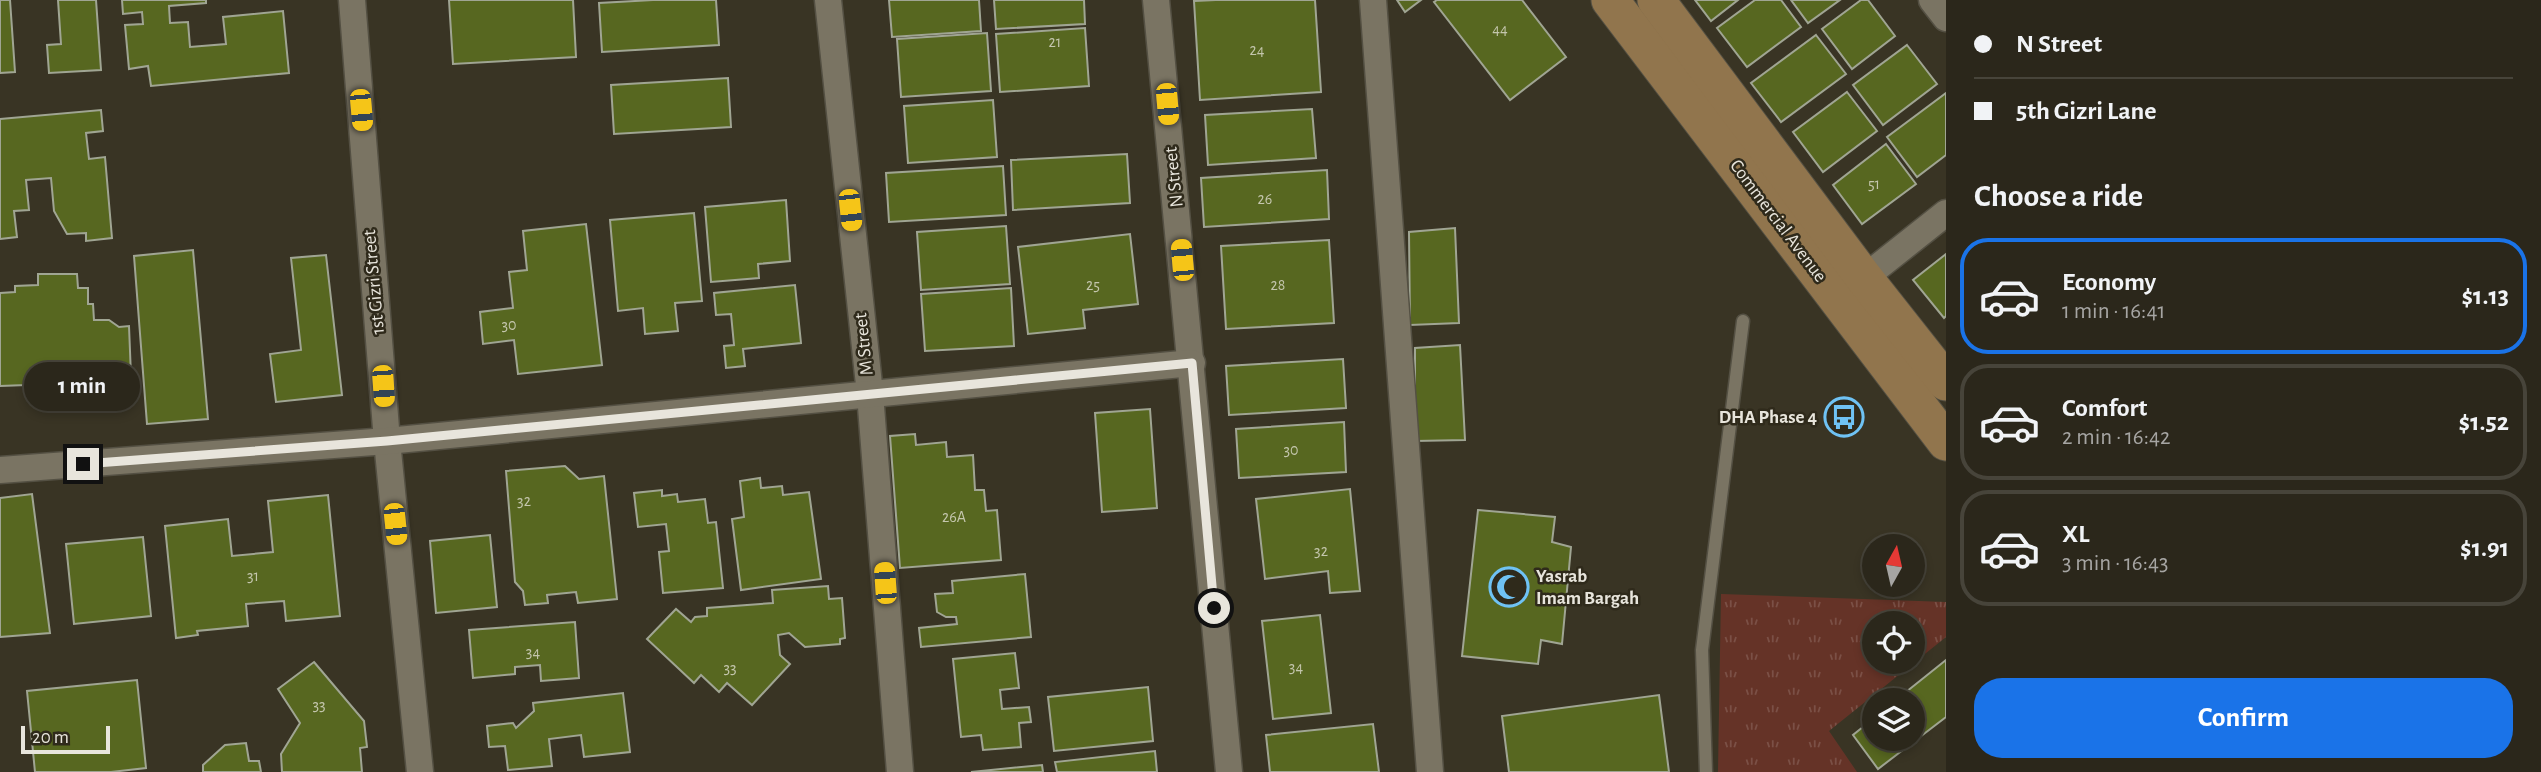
<!DOCTYPE html>
<html lang="en">
<head>
<meta charset="utf-8">
<style>
  :root { --surface:#2b271b; --page:#332f24; --text:#f1f3f6; --muted:#a6a5a3; --line:#47443a; --accent:#1a73e8 }
  body { margin:0; font-family:"Alegreya Sans",sans-serif; background:var(--page); color:var(--text); height:100vh; display:flex; flex-direction:column; font-size:26px; white-space:nowrap }
  * { box-sizing:border-box; margin:0 }
  p { font-size:23px; color:var(--muted) }
  .icon { flex:none; width:38px; height:38px; fill:none; stroke:currentColor; stroke-width:2; stroke-linecap:round; stroke-linejoin:round }
  .map { position:relative; flex:1; overflow:hidden }
  .drawer { display:flex; flex-direction:column; background:var(--surface); width:595px }
  .drawer>* { flex:none }
  .top-card { display:grid; align-content:center; height:154px; padding:0 28px; background:var(--surface) }
  .needle { width:46px; rotate:8deg }
  .controls { position:absolute; left:1862px; top:534px; display:grid; gap:14px }
  .controls a { display:grid; place-items:center; width:63px; height:63px; border-radius:50%; background:var(--surface); box-shadow:0 4px 10px #0003,0 0 0 2px var(--line); font-size:35px }
  .scale { position:absolute; left:21px; bottom:18px; width:89px; box-sizing:border-box; padding-left:7px; border:4px solid #e8e5dc; border-top:0; font-size:19px; line-height:24px; white-space:nowrap; color:#e8e5dc; -webkit-text-stroke:5px #2f2a1b; paint-order:stroke }
  .end { position:absolute; width:32px; height:32px; margin:-16px; border:9px solid #e8e5dc; background:#111; box-shadow:0 0 0 4px #111 }
  .from { border-radius:50% }
  .bubble { position:absolute; height:49px; border-radius:24px; background:var(--surface); box-shadow:0 4px 10px #0003,0 0 0 2px var(--line); font-size:23px; font-weight:600; line-height:49px; text-align:center }
  .car { position:absolute; width:21px; height:42px; margin:-21px -10px; border-radius:9px; box-shadow:0 0 5px 2px #0007; background:linear-gradient(#f5c518 24%,#345 0 40%,#f5c518 0 76%,#345 0 86%,#f5c518 0) }
  .top-card b { display:flex; align-items:center; gap:24px; height:66px; font-size:26px }
  .top-card b+b { border-top:2px solid var(--line) }
  .top-card i { width:18px; height:18px; background:var(--text) }
  ul { padding:0; list-style:none }
  li { display:flex; align-items:center; gap:21px; height:116px; margin:0 14px 10px; padding:0 14px; border:4px solid var(--line); border-radius:28px }
  li div { flex:1 }
  li b { display:block; font-size:26px }
  li em { font-style:normal; font-weight:600 }
  li.selected { border-color:var(--accent) }
  li>.icon { width:63px; height:63px; stroke-width:1.5 }
  h2 { padding:0 28px; font-size:32px; line-height:84px }
  .button { display:flex; gap:14px; margin-top:auto; padding:14px 28px }
  .button a { flex:1; height:80px; border-radius:28px; background:var(--accent); color:#fff; font-size:28px; font-weight:600; line-height:80px; text-align:center }
  main { display:flex; flex:1; min-height:0 }
  .map>svg:first-child { display:block }
  .park { fill:url(#park-tufts); fill-rule:evenodd }
  .building { fill:#576720; stroke:#a0a593; stroke-width:2 }
  .lines { fill:none; stroke-linecap:round; stroke-linejoin:round }
  .service-casing { stroke:#545043; stroke-width:15 }
  .minor-casing { stroke:#545043; stroke-width:29 }
  .secondary-casing { stroke:#545043; stroke-width:39 }
  .service { stroke:#7a7463; stroke-width:12 }
  .minor { stroke:#7a7463; stroke-width:26 }
  .secondary { stroke:#91754d; stroke-width:37 }
  .route { stroke:#e8e5dc; stroke-width:9 }
  .labels { text-anchor:middle; dominant-baseline:central; stroke-width:5; stroke-linejoin:round; paint-order:stroke }
  .number-label { font-size:16px; fill:#c4c6ad }
  .street-label { font-size:19px; fill:#e8e5dc; stroke:#2f2a1b }
  .poi-label { font-size:19px; font-weight:bold; fill:#e8e5dc; stroke:#2f2a1b; text-anchor:end }
</style>
</head>
<body>
<main>
<div class="map">
<svg width="1946" height="772" viewBox="0 0 1946 772">
  <defs>
    <pattern id="park-tufts" width="24" height="20" patternUnits="userSpaceOnUse" patternTransform="scale(1.75)"><rect width="24" height="20" fill="#653327"/><path d="M3 7l-1-3M5 7V3M7 7l1-3M15 17l-1-3M17 17v-4M19 17l1-3" fill="none" stroke="#7b5046"/></pattern>
  </defs>
  <rect width="100%" height="100%" fill="#393424"/>
  <!-- park -->
  <path class="park" d="M1721 594 1946 602V637L1829 731 1857 772H1718ZM1874 623H1913V662H1874Z"/>
  <!-- building -->
  <g class="building">
    <path d="M0 0H10L15 72 0 73Z"/>
    <path d="M58 0H96L101 70 49 73 47 45 61 44Z"/>
    <path d="M122 0H206V3L169 6 170 23 188 22 190 47 226 44 223 17 283 11 289 73 151 86 148 66 129 69 125 25 143 24 142 12 123 14Z"/>
    <path d="M449 0H573L576 57 453 64Z"/>
    <path d="M653 0H716L719 45 602 52 599 3Z"/>
    <path d="M889 0H979L981 31 892 37Z"/>
    <path d="M994 0H1084L1085 24 996 29Z"/>
    <path d="M1216 0H1315L1321 92 1200 100 1194 1Z"/>
    <path d="M1397 0H1421L1405 12Z"/>
    <path d="M1437 0H1522L1566 57 1510 100 1434 2Z"/>
    <path d="M1695 0H1738L1711 21Z"/>
    <path d="M1755 0H1781L1801 27 1747 67 1717 28Z"/>
    <path d="M1791 0H1840L1808 23Z"/>
    <path d="M1861 0H1868L1895 36 1852 69 1822 29Z"/>
    <path d="M1085 28 1089 86 1000 92 996 34Z"/>
    <path d="M987 33 991 91 901 97 897 39Z"/>
    <path d="M1816 35 1846 74 1781 122 1751 83Z"/>
    <path d="M1907 45 1937 84 1883 125 1853 85Z"/>
    <path d="M728 78 731 127 614 134 611 85Z"/>
    <path d="M1847 92 1877 131 1823 172 1793 132Z"/>
    <path d="M1946 93V155L1917 177 1887 137Z"/>
    <path d="M993 100 997 157 908 163 904 106Z"/>
    <path d="M1312 109 1316 158 1208 165 1205 115Z"/>
    <path d="M101 110 103 131 86 133 89 159 105 157 112 238 86 241V233L67 234 54 211 51 178 26 180 29 210 14 211 17 237 0 239V119Z"/>
    <path d="M1886 144 1916 184 1862 224 1833 185Z"/>
    <path d="M1127 154 1130 203 1013 210 1011 160Z"/>
    <path d="M1003 166 1006 215 889 222 886 173Z"/>
    <path d="M1327 170 1329 219 1204 227 1201 178Z"/>
    <path d="M786 200 790 261 758 264 759 278 711 282 705 207Z"/>
    <path d="M694 213 702 301 675 303 678 331 645 334 643 308 618 311 610 220Z"/>
    <path d="M586 224 602 365 518 374 514 340 483 344 480 312 513 308 509 272 527 270 523 231Z"/>
    <path d="M1006 226 1010 284 921 290 917 232Z"/>
    <path d="M1455 228 1459 323 1410 325 1409 232Z"/>
    <path d="M1130 234 1138 304 1083 310 1085 328 1028 334 1018 247Z"/>
    <path d="M1329 240 1334 323 1226 329 1221 246Z"/>
    <path d="M193 250 208 419 147 424 134 256Z"/>
    <path d="M1946 254V316L1944 318 1913 280Z"/>
    <path d="M326 255 342 395 276 402 270 354 301 350 291 258Z"/>
    <path d="M38 274H77L78 288H88V304H93L94 320H109L119 327 129 326 131 376 118 377 119 387H104L105 400 84 401 82 364 58 365 59 387 36 388 35 377H25L26 385 0 386V293L15 292V286L38 285Z"/>
    <path d="M795 285 801 343 743 349 745 366 726 368 724 346 734 345 731 314 716 315 714 293Z"/>
    <path d="M1011 288 1014 346 925 351 921 294Z"/>
    <path d="M1460 345 1465 440 1415 441V348Z"/>
    <path d="M1343 359 1346 408 1229 415 1226 366Z"/>
    <path d="M1150 409 1157 508 1102 512 1095 413Z"/>
    <path d="M1344 422 1346 472 1239 478 1236 429Z"/>
    <path d="M915 434 916 445 946 442 947 457 973 455 975 490H984L986 511 997 510 1001 560 900 568 890 436Z"/>
    <path d="M565 466 579 479 604 476 617 599 578 603 576 592 547 595 548 603 525 605 523 591 515 582 506 471Z"/>
    <path d="M760 478 761 488 782 486 783 495 809 492 821 579 741 590 732 519 744 517 740 481Z"/>
    <path d="M1350 489 1360 591 1330 593 1328 571 1265 579 1256 499Z"/>
    <path d="M662 490V496L677 494 678 502 705 499 708 523 716 522 723 588 663 593 659 552 669 551 666 524 638 527 634 493Z"/>
    <path d="M32 494 50 633 0 637V498Z"/>
    <path d="M328 495 340 616 286 621 284 601 246 604 248 626 197 631 198 635 176 638 165 526 228 519 232 556 273 552 268 501Z"/>
    <path d="M1478 510 1555 517 1552 542 1571 547 1562 644 1541 640 1538 664 1462 656Z"/>
    <path d="M490 535 497 607 436 613 430 541Z"/>
    <path d="M143 537 151 616 74 624 66 544Z"/>
    <path d="M1025 574 1031 637 921 647 919 628 957 624 956 617H946L937 612 935 594 953 593 952 581Z"/>
    <path d="M828 586 829 599 842 598 845 638 840 639V644L805 647 789 633 778 635 780 655 790 664 752 705 727 683 719 692 701 675 694 683 647 639 676 609 691 622 695 617 707 616V608L773 603 772 590Z"/>
    <path d="M1320 615 1331 713 1273 719 1262 621Z"/>
    <path d="M575 622 579 678 541 681 540 665 515 667V674L473 678 469 630Z"/>
    <path d="M1015 653 1019 688 1000 690 1002 709 1029 707 1031 722 1019 723 1021 747 983 750 981 735 961 737 953 659Z"/>
    <path d="M1946 660V717L1878 769 1853 735 1874 718V738H1913V700H1896Z"/>
    <path d="M314 662 364 721 367 747 360 748 362 772H282L281 754 300 723 278 689Z"/>
    <path d="M137 680 146 768 111 772H35L27 691Z"/>
    <path d="M1148 687 1153 741 1054 751 1048 697Z"/>
    <path d="M623 693 630 752 584 757 581 735 549 739 552 766 508 770 505 746 489 747 487 726 513 723 516 728 534 711 533 703Z"/>
    <path d="M1659 695 1669 772H1509L1502 716Z"/>
    <path d="M1373 724 1379 772H1270L1266 735Z"/>
    <path d="M246 743 249 761H259L261 772H203V765L225 745Z"/>
    <path d="M1155 751 1157 772H1057L1055 762Z"/>
    <path d="M1042 765 1043 772H971Z"/>
  </g>
  <g class="lines">
    <!-- service casing -->
    <g class="service-casing">
      <path id="service" d="M1706 772 1702 650 1743 321"/>
    </g>
    <!-- minor casing -->
    <g class="minor-casing">
      <g id="minor">
        <path d="M352 0 387 441 420 772"/>
        <path d="M828 0 870 394 900 772"/>
        <path d="M1156 0 1229 772"/>
        <path d="M1373 0 1430 772"/>
        <path d="M1932 0 1946 18"/>
        <path d="M1864 278 1946 213"/>
        <path d="M0 470 387 441 1192 363"/>
      </g>
    </g>
    <!-- secondary casing -->
    <g class="secondary-casing">
      <g id="secondary">
        <path d="M1610 0 1946 442"/>
        <path d="M1656 0 1864 278 1946 382"/>
      </g>
    </g>
    <!-- service -->
    <use href="#service" class="service"/>
    <!-- minor -->
    <use href="#minor" class="minor"/>
    <!-- secondary -->
    <use href="#secondary" class="secondary"/>
  </g>
  <g class="lines">
    <!-- route -->
    <path class="route" d="M83 464 387 441 1192 363 1214 608"/>
  </g>
  <!-- icons -->
  <defs>
    <g id="bus-ring" transform="scale(2.0125)"><circle r="9.5" fill="#2f2a1b" stroke="#6fc2f4" stroke-width="1.5"/><path d="M-5-6H5V4H4V6H2V4H-2V6H-4V4H-5ZM-3.5-4V0h7V-4ZM-3.5 1.2v1.5H-2V1.2ZM2 1.2v1.5H3.5V1.2Z" fill="#6fc2f4"/></g>
    <g id="mosque-ring" transform="scale(2.0125)"><circle r="9.5" fill="#2f2a1b" stroke="#6fc2f4" stroke-width="1.5"/><path d="M3.5-4.9A6 6 0 1 0 3.5 4.9A5 5 0 1 1 3.5-4.9Z" fill="#6fc2f4"/></g>
  </defs>
  <g fill-rule="evenodd">
    <use href="#bus-ring" x="1844" y="417"/>
    <use href="#mosque-ring" x="1509" y="587"/>
  </g>
  <g class="labels">
    <!-- number labels -->
    <g class="number-label">
      <text x="1500" y="29">44</text>
      <text x="1055" y="42">21</text>
      <text x="1257" y="50">24</text>
      <text x="1874" y="184">51</text>
      <text x="1265" y="199">26</text>
      <text x="1093" y="285">25</text>
      <text x="1278" y="285">28</text>
      <text x="509" y="325">30</text>
      <text x="1291" y="450">30</text>
      <text x="524" y="501">32</text>
      <text x="954" y="517">26A</text>
      <text x="1321" y="551">32</text>
      <text x="253" y="576">31</text>
      <text x="533" y="652">34</text>
      <text x="1296" y="667">34</text>
      <text x="730" y="668">33</text>
      <text x="319" y="705">33</text>
    </g>
    <!-- street labels -->
    <g class="street-label">
      <text transform="translate(1174 177) rotate(-96)">N Street</text>
      <text transform="translate(1778 221) rotate(53)">Commercial Avenue</text>
      <text transform="translate(374 282) rotate(-95)">1st Gizri Street</text>
      <text transform="translate(864 344) rotate(-96)">M Street</text>
    </g>
    <!-- poi labels -->
    <g class="poi-label">
      <text x="1817" y="417">DHA Phase 4</text>
      <text x="1536" y="576" text-anchor="start">Yasrab<tspan x="1536" dy="22">Imam Bargah</tspan></text>
    </g>
  </g>
</svg>
<div class="controls">
<a><svg class="needle" viewBox="-14 -14 28 28"><path d="M0-13l5 13h-10z" fill="#e53935"/><path d="M0 13l5-13h-10z" fill="#a6a5a3"/></svg></a>
<a><svg class="icon" aria-label="locate" viewBox="0 0 24 24"><circle cx="12" cy="12" r="6"/><path d="M12 2v4M12 18v4M2 12h4M18 12h4"/></svg></a>
<a><svg class="icon" aria-label="layers" viewBox="0 0 24 24"><path d="M12 4l9 5-9 5-9-5zM3 14l9 5 9-5"/></svg></a>
</div>
<div class="scale">20 m</div>
<i class="end from" style="left:1214px;top:608px"></i>
<i class="end" style="left:83px;top:464px"></i>
<div class="bubble" style="left:24px;top:362px;width:116px">1 min</div>
<i class="car" style="left:1167px;top:104px;rotate:175deg"></i>
<i class="car" style="left:361px;top:110px;rotate:175deg"></i>
<i class="car" style="left:850px;top:210px;rotate:174deg"></i>
<i class="car" style="left:1182px;top:260px;rotate:355deg"></i>
<i class="car" style="left:383px;top:386px;rotate:176deg"></i>
<i class="car" style="left:395px;top:524px;rotate:174deg"></i>
<i class="car" style="left:885px;top:583px;rotate:356deg"></i>
</div>
<section class="drawer">
<div class="top-card">
<b><i class="from"></i>N Street</b>
<b><i></i>5th Gizri Lane</b>
</div>
<h2>Choose a ride</h2>
<ul>
<li class="selected"><svg class="icon" aria-label="car" viewBox="0 0 24 24"><path d="M5 17H2v-5l4-1 3-4h7l3 4 3 1v5h-3M9 17h6M6 11h13"/><circle cx="7" cy="17" r="2"/><circle cx="17" cy="17" r="2"/></svg><div><b>Economy</b><p>1 min · 16:41</p></div><em>$1.13</em></li>
<li><svg class="icon" aria-label="car" viewBox="0 0 24 24"><path d="M5 17H2v-5l4-1 3-4h7l3 4 3 1v5h-3M9 17h6M6 11h13"/><circle cx="7" cy="17" r="2"/><circle cx="17" cy="17" r="2"/></svg><div><b>Comfort</b><p>2 min · 16:42</p></div><em>$1.52</em></li>
<li><svg class="icon" aria-label="car" viewBox="0 0 24 24"><path d="M5 17H2v-5l4-1 3-4h7l3 4 3 1v5h-3M9 17h6M6 11h13"/><circle cx="7" cy="17" r="2"/><circle cx="17" cy="17" r="2"/></svg><div><b>XL</b><p>3 min · 16:43</p></div><em>$1.91</em></li>
</ul>
<div class="button"><a>Confirm</a></div>
</section>
</main>
</body>
</html>
